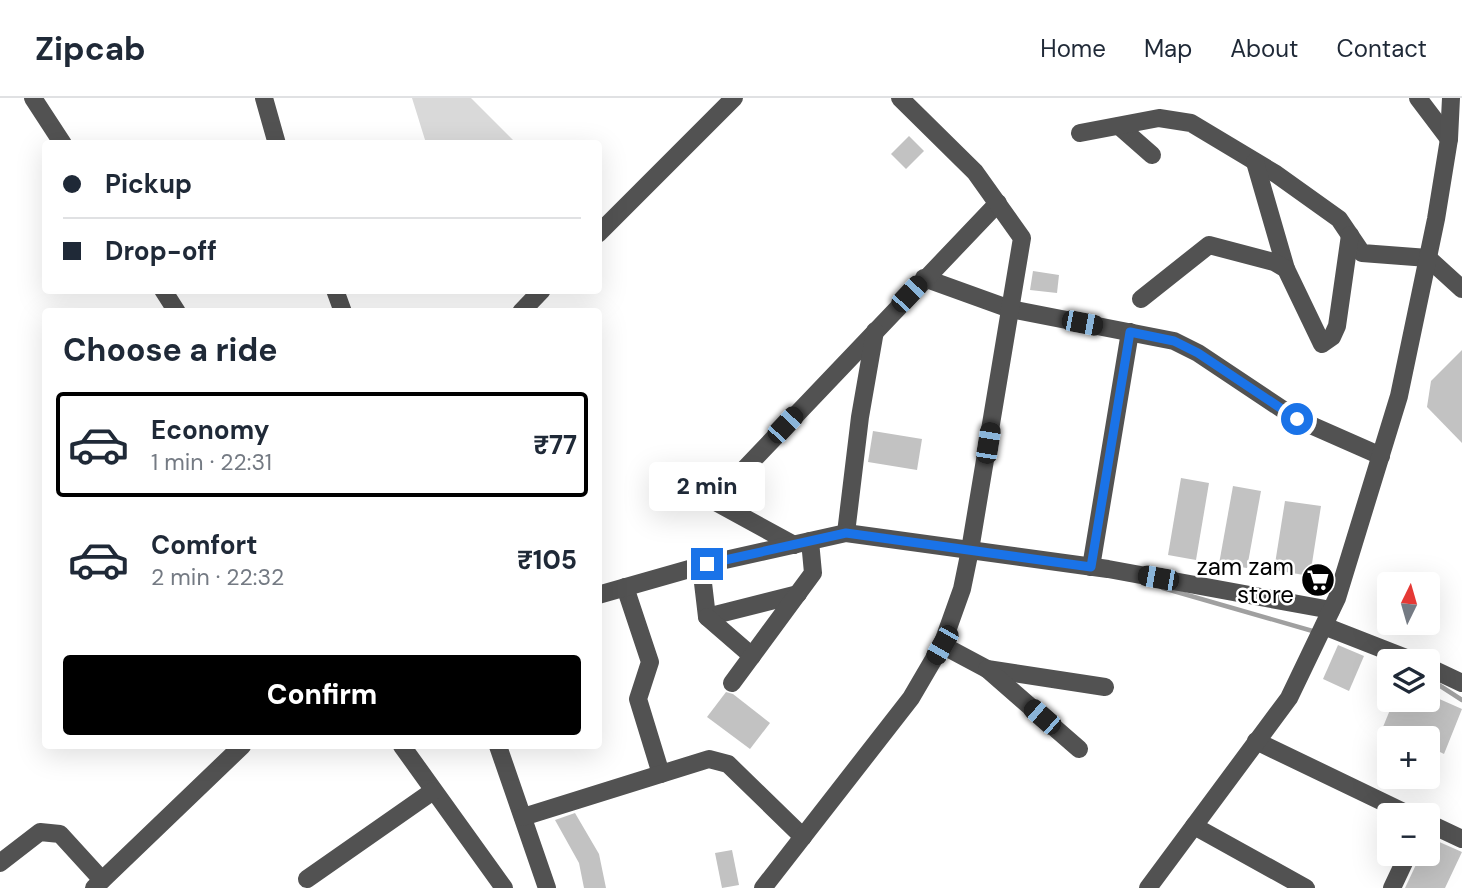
<!DOCTYPE html>
<html lang="en">
<head>
<meta charset="utf-8">
<style>
  :root { --surface:#fff; --page:#f6f6f7; --text:#1f2937; --muted:#747a83; --line:#e0e1e3; --accent:#000 }
  body { margin:0; font-family:"DM Sans",sans-serif; background:var(--page); color:var(--text); height:100vh; display:flex; flex-direction:column; font-size:26px; white-space:nowrap }
  * { box-sizing:border-box; margin:0 }
  p { font-size:23px; color:var(--muted) }
  .icon { flex:none; width:38px; height:38px; fill:none; stroke:currentColor; stroke-width:2; stroke-linecap:round; stroke-linejoin:round }
  .map { position:relative; flex:1; overflow:hidden }
  .panel { position:absolute; left:42px; top:210px; width:560px; height:441px; display:flex; flex-direction:column; background:var(--surface); border-radius:7px; box-shadow:0 7px 28px #0002 }
  .panel>* { flex:none }
  .banner { position:absolute; left:42px; top:42px; width:560px; height:154px; border-radius:7px; box-shadow:0 7px 28px #0002; display:grid; align-content:center; height:154px; padding:0 21px; background:var(--surface) }
  .needle { width:46px; rotate:5deg }
  .controls { position:absolute; left:1377px; top:474px; display:grid; gap:14px }
  .controls a { display:grid; place-items:center; width:63px; height:63px; border-radius:7px; background:var(--surface); box-shadow:0 7px 28px #0002; font-size:35px }
  .end { position:absolute; width:32px; height:32px; margin:-16px; border:9px solid #1a73e8; background:#fff; box-shadow:0 0 0 4px #fff }
  .from { border-radius:50% }
  .bubble { position:absolute; height:49px; border-radius:7px; background:var(--surface); box-shadow:0 7px 28px #0002; font-size:23px; font-weight:800; line-height:49px; text-align:center }
  .car { position:absolute; width:21px; height:42px; margin:-21px -10px; border-radius:9px; box-shadow:0 0 5px 2px #0007; background:linear-gradient(#222 24%,#8ab4d8 0 40%,#222 0 76%,#8ab4d8 0 86%,#222 0) }
  .banner b { display:flex; align-items:center; gap:24px; height:66px; font-size:26px }
  .banner b+b { border-top:2px solid var(--line) }
  .banner i { width:18px; height:18px; background:var(--text) }
  ul { padding:0; list-style:none }
  li { display:flex; align-items:center; gap:21px; height:105px; margin:0 14px 10px; padding:0 7px; border:4px solid transparent; border-radius:7px }
  li div { flex:1 }
  li b { display:block; font-size:26px }
  li em { font-style:normal; font-weight:800 }
  li.selected { border-color:var(--accent) }
  li>.icon { width:63px; height:63px; stroke-width:1.5 }
  h2 { padding:0 21px; font-size:32px; line-height:84px }
  .primary-button { display:flex; gap:14px; margin-top:auto; padding:14px 21px }
  .primary-button a { flex:1; height:80px; border-radius:7px; background:var(--accent); color:#fff; font-size:28px; font-weight:800; line-height:80px; text-align:center }
  header { display:flex; align-items:center; gap:42px; box-sizing:border-box; height:98px; padding:0 35px; background:var(--surface); border-bottom:2px solid var(--line) }
  header strong { font-size:33px }
  nav { display:flex; gap:38px; margin-inline-start:auto; font-size:24px }
  .map>svg:first-child { display:block }
  .green { fill:#d9d9d9 }
  .lines { fill:none; stroke-linecap:round; stroke-linejoin:round }
  .stream { stroke:#a0a0a0; stroke-width:4.5 }
  .building { fill:#c2c2c2 }
  .minor { stroke:#525252; stroke-width:18 }
  .route { stroke:#1a73e8; stroke-width:9 }
  .labels { text-anchor:middle; dominant-baseline:central; stroke-width:5; stroke-linejoin:round; paint-order:stroke }
  .poi-label { font-size:24px; fill:#000; stroke:#fff; text-anchor:end }
</style>
</head>
<body>
<header>
<strong>Zipcab</strong>
<nav><a>Home</a><a>Map</a><a>About</a><a>Contact</a></nav>
</header>
<div class="map">
<svg width="1462" height="790" viewBox="0 0 1462 790">
  <rect width="100%" height="100%" fill="#fff"/>
  <!-- green -->
  <path class="green" d="M412 0H471L516 45H426Z"/>
  <g class="lines">
    <!-- stream -->
    <g class="stream">
      <path d="M1163 490 1316 534"/>
      <path d="M1428 580 1462 602"/>
    </g>
  </g>
  <!-- building -->
  <g class="building">
    <path d="M909 38 924 53 906 71 891 56Z"/>
    <path d="M1033 173 1059 177 1057 195 1030 192Z"/>
    <path d="M1462 252V345L1427 309 1431 283Z"/>
    <path d="M873 333 922 341 917 372 868 364Z"/>
    <path d="M1181 380 1209 385 1196 462 1168 457Z"/>
    <path d="M1233 388 1261 393 1247 470 1219 466Z"/>
    <path d="M1285 403 1321 408 1310 478 1274 472Z"/>
    <path d="M1338 547 1364 558 1349 593 1323 581Z"/>
    <path d="M726 594 733 596 770 625 750 651 707 619Z"/>
    <path d="M1428 596 1462 611 1444 656 1428 648V640H1411L1383 629 1394 602H1428Z"/>
    <path d="M575 715 599 756 606 790H584L579 765 555 722Z"/>
    <path d="M1428 739 1462 754 1445 790H1405L1421 756H1428Z"/>
    <path d="M732 752 739 787 722 790 715 755Z"/>
  </g>
  <g class="lines">
    <!-- minor -->
    <g class="minor">
      <path d="M33 0 63 46"/>
      <path d="M264 0 277 46"/>
      <path d="M1418 0 1449 41"/>
      <path d="M1119 28 1152 57"/>
      <path d="M1080 35 1159 20 1191 25 1276 76 1339 121 1362 155 1428 160 1462 191"/>
      <path d="M1255 64 1286 171"/>
      <path d="M598 136 734 0"/>
      <path d="M924 180 1010 211 1174 243 1198 255 1297 321 1381 358"/>
      <path d="M163 192 177 214"/>
      <path d="M335 192 343 214"/>
      <path d="M1141 201 1209 147 1274 164 1286 171 1322 246 1332 239 1337 228 1350 137"/>
      <path d="M521 214 542 192"/>
      <path d="M670 379 794 447"/>
      <path d="M714 403 998 105"/>
      <path d="M846 435 860 319 875 233"/>
      <path d="M701 468 707 519 798 496"/>
      <path d="M1091 469 1130 234"/>
      <path d="M625 489 650 564 638 601 661 676"/>
      <path d="M598 497 707 466 846 435 1108 471 1331 512"/>
      <path d="M707 519 752 558"/>
      <path d="M1324 528 1416 564"/>
      <path d="M942 547 987 571 1105 589"/>
      <path d="M1428 569 1462 585"/>
      <path d="M987 571 1079 651"/>
      <path d="M732 585 813 475 810 443"/>
      <path d="M1256 643 1412 718"/>
      <path d="M402 648 504 790"/>
      <path d="M498 648 547 790"/>
      <path d="M523 719 709 661 728 666 803 739"/>
      <path d="M1428 725 1462 741"/>
      <path d="M1194 728 1306 790"/>
      <path d="M0 765 40 734 60 736 102 782"/>
      <path d="M307 781 433 693"/>
      <path d="M94 790 242 648"/>
      <path d="M763 790 911 600 942 547 962 491 970 452 1022 140 975 74 900 0"/>
      <path d="M1148 790 1289 600 1337 500 1399 298 1436 121 1449 41 1451 0"/>
      <path d="M1392 790 1408 756"/>
    </g>
  </g>
  <g class="lines">
    <!-- route -->
    <path class="route" d="M707 466 846 435 1091 469 1130 234 1174 243 1198 255 1297 321"/>
  </g>
  <!-- icons -->
  <defs>
    <g id="supermarket-disc" transform="scale(1.75)"><circle r="9.5" fill="#000" stroke="#fff"/><path d="M-6-5.5h2.5l.6 2H6L4.5 2H-2.5L-4.4-4H-6ZM-1.5 3.2a1.3 1.3 0 1 0 .1 0ZM3 3.2a1.3 1.3 0 1 0 .1 0Z" fill="#fff"/></g>
  </defs>
  <g fill-rule="evenodd">
    <use href="#supermarket-disc" x="1318" y="482"/>
  </g>
  <g class="labels">
    <!-- poi labels -->
    <g class="poi-label">
      <text x="1294" y="468">zam zam<tspan x="1294" dy="28">store</tspan></text>
    </g>
  </g>
</svg>
<div class="controls">
<a><svg class="needle" viewBox="-14 -14 28 28"><path d="M0-13l5 13h-10z" fill="#e53935"/><path d="M0 13l5-13h-10z" fill="#747a83"/></svg></a>
<a><svg class="icon" aria-label="layers" viewBox="0 0 24 24"><path d="M12 4l9 5-9 5-9-5zM3 14l9 5 9-5"/></svg></a>
<a>+</a>
<a>−</a>
</div>
<i class="end from" style="left:1297px;top:321px"></i>
<i class="end" style="left:707px;top:466px"></i>
<div class="bubble" style="left:649px;top:364px;width:116px">2 min</div>
<i class="car" style="left:909px;top:196px;rotate:43deg"></i>
<i class="car" style="left:1082px;top:225px;rotate:101deg"></i>
<i class="car" style="left:785px;top:327px;rotate:43deg"></i>
<i class="car" style="left:988px;top:345px;rotate:9deg"></i>
<i class="car" style="left:1158px;top:480px;rotate:280deg"></i>
<i class="car" style="left:942px;top:547px;rotate:210deg"></i>
<i class="car" style="left:1042px;top:619px;rotate:311deg"></i>
<div class="banner">
<b><i class="from"></i>Pickup</b>
<b><i></i>Drop-off</b>
</div>
<section class="panel">
<h2>Choose a ride</h2>
<ul>
<li class="selected"><svg class="icon" aria-label="car" viewBox="0 0 24 24"><path d="M5 17H2v-5l4-1 3-4h7l3 4 3 1v5h-3M9 17h6M6 11h13"/><circle cx="7" cy="17" r="2"/><circle cx="17" cy="17" r="2"/></svg><div><b>Economy</b><p>1 min · 22:31</p></div><em>₹77</em></li>
<li><svg class="icon" aria-label="car" viewBox="0 0 24 24"><path d="M5 17H2v-5l4-1 3-4h7l3 4 3 1v5h-3M9 17h6M6 11h13"/><circle cx="7" cy="17" r="2"/><circle cx="17" cy="17" r="2"/></svg><div><b>Comfort</b><p>2 min · 22:32</p></div><em>₹105</em></li>
</ul>
<div class="primary-button"><a>Confirm</a></div>
</section>
</div>
</body>
</html>
